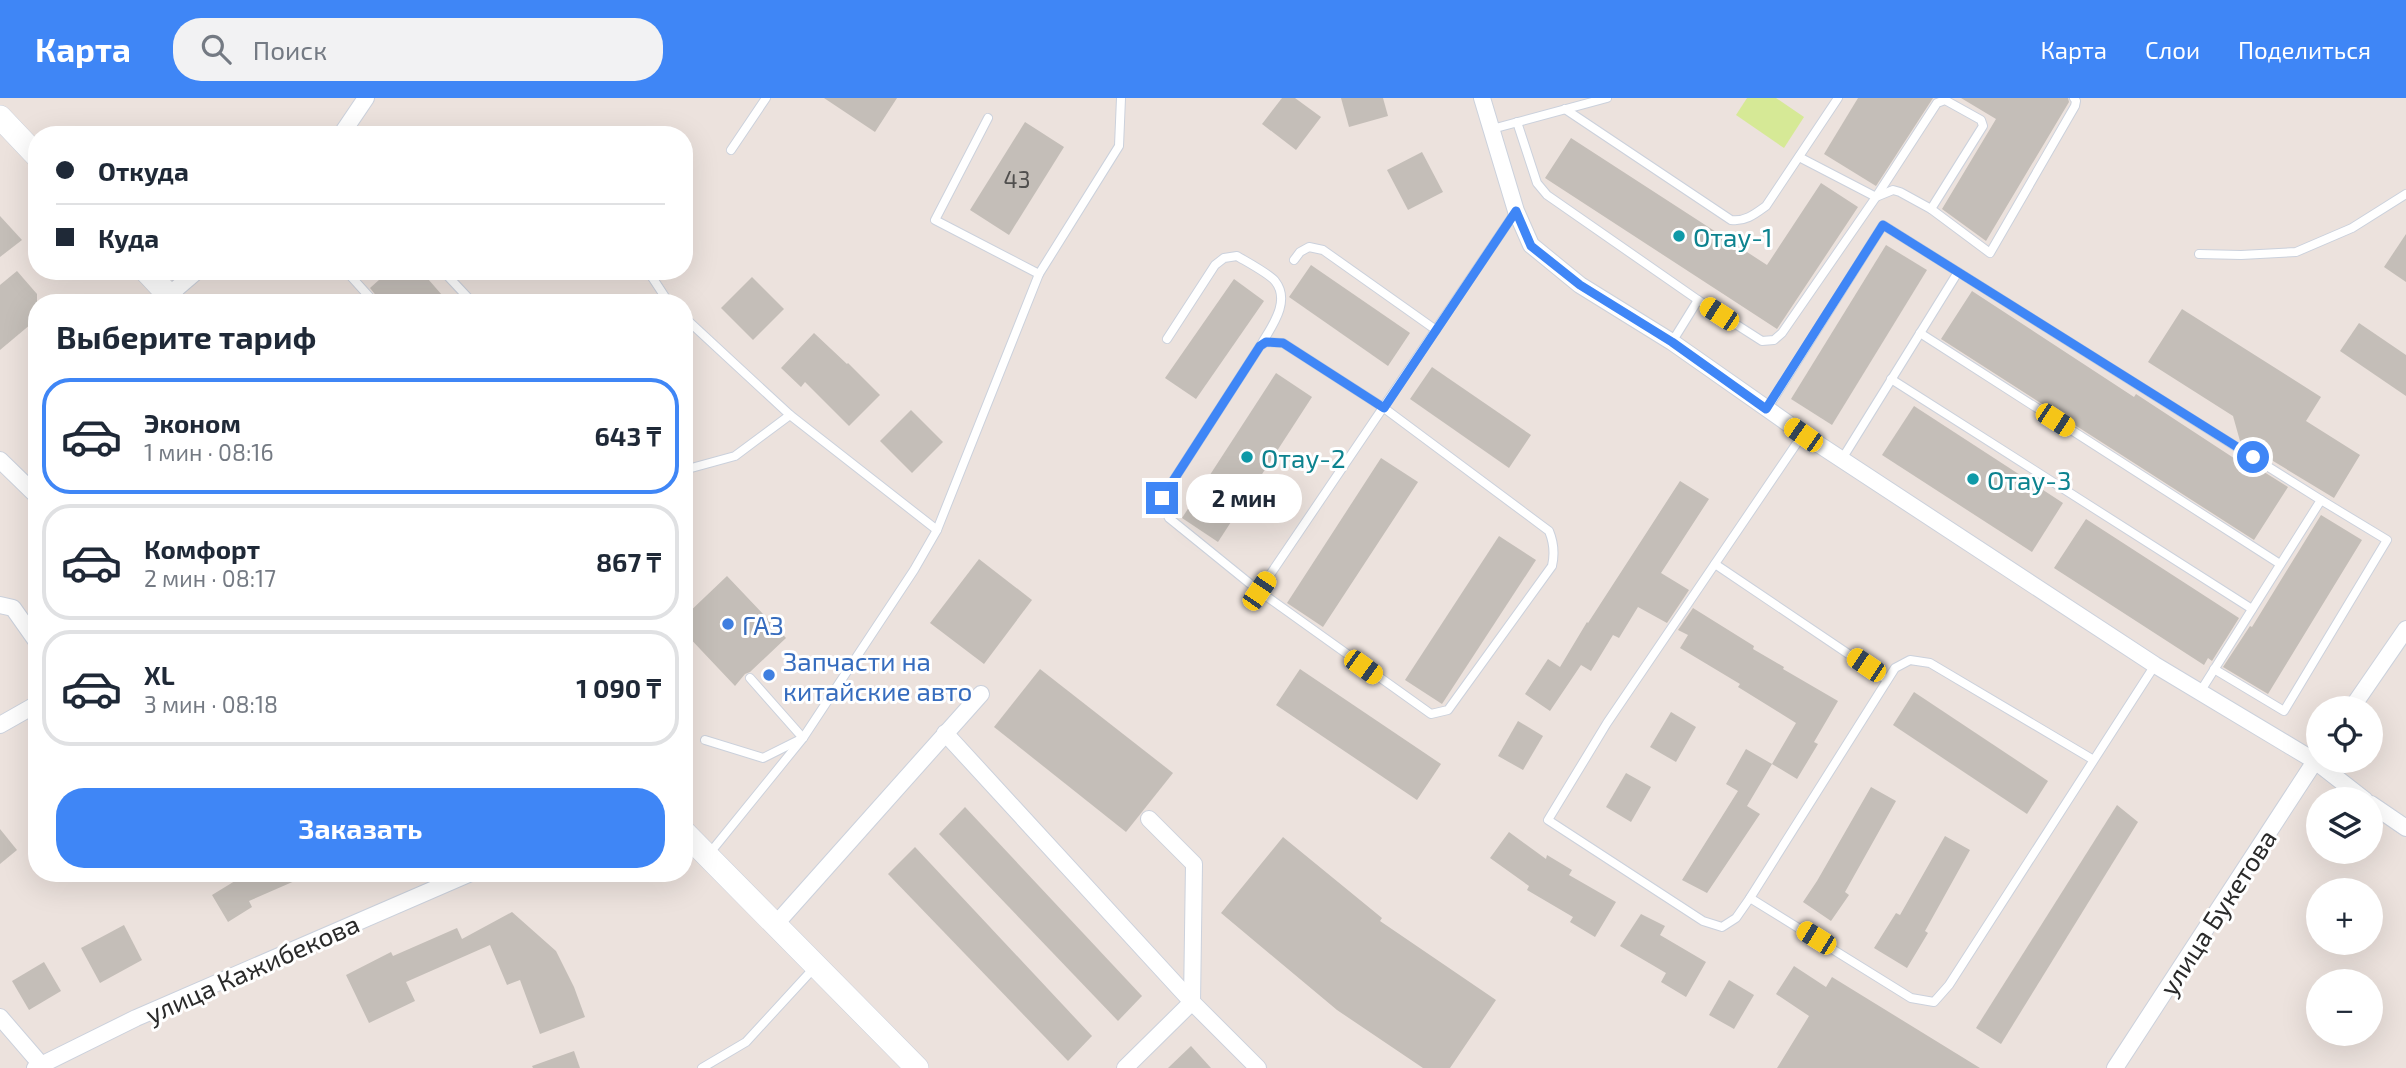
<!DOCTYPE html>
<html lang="ru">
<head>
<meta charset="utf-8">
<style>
  :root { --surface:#fff; --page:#f2f2f3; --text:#1f2937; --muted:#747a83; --line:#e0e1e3; --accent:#3f86f6 }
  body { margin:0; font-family:"Exo 2",sans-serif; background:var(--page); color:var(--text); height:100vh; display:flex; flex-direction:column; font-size:26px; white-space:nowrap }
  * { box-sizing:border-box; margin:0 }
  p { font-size:23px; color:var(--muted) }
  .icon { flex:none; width:38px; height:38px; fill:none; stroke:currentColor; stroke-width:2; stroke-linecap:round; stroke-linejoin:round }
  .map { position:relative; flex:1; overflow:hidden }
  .drawer { position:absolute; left:28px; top:196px; width:665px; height:588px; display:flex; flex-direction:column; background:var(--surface); border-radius:28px; box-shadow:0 7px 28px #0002 }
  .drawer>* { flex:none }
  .guide { position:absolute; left:28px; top:28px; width:665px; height:154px; border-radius:28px; box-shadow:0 7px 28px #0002; display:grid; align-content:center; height:154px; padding:0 28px; background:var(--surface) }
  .tools { position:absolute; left:2306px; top:598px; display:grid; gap:14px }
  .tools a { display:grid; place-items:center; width:77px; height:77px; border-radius:50%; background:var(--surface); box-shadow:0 7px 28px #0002; font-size:35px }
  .end { position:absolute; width:32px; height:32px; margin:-16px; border:9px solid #3f86f6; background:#fff; box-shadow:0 0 0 4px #fff }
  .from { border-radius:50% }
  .bubble { position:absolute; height:49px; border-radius:24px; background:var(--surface); box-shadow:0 7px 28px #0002; font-size:23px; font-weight:700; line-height:49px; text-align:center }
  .car { position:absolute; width:21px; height:42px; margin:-21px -10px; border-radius:9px; box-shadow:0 0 5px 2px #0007; background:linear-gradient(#f5c518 24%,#345 0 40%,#f5c518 0 76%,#345 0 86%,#f5c518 0) }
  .guide b { display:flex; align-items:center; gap:24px; height:66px; font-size:26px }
  .guide b+b { border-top:2px solid var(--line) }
  .guide i { width:18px; height:18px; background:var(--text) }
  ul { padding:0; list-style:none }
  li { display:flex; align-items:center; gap:21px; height:116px; margin:0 14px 10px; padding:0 14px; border:4px solid var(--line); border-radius:28px }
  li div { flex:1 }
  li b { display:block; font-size:26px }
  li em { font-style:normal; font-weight:700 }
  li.active { border-color:var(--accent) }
  li>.icon { width:63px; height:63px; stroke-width:1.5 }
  h2 { padding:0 28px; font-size:32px; line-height:84px }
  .action { display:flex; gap:14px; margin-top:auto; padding:14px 28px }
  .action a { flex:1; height:80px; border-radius:28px; background:var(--accent); color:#fff; font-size:28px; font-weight:700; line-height:80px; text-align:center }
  header { display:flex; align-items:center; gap:42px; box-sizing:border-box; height:98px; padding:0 35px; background:var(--accent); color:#fff }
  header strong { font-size:33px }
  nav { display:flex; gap:38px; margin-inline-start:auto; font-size:24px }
  .search { width:490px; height:63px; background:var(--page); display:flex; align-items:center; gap:18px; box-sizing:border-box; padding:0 24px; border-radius:28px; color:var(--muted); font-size:26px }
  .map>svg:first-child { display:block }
  .pitch { fill:#d6e996 }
  .building { fill:#c4beb8 }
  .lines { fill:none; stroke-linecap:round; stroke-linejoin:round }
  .lane-casing { stroke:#cbd1dc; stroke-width:10 }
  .street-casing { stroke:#cbd1dc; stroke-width:18 }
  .secondary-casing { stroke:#cbd1dc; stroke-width:24 }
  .lane { stroke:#fff; stroke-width:8 }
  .street { stroke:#fff; stroke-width:16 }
  .secondary { stroke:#fff; stroke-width:23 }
  .route { stroke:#3f86f6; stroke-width:9 }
  .culture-dot { fill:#0f9aa8; stroke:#fff; stroke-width:2.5 }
  .shop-dot { fill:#3f7fe0; stroke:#fff; stroke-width:2.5 }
  .labels { text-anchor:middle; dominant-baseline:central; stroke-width:6; stroke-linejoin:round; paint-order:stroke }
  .number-label { font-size:23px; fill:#504f4e }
  .culture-label { font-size:26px; fill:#0d838f; stroke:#fff; text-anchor:start }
  .shop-label { font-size:26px; fill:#366cbe; stroke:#fff; text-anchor:start }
  .street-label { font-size:26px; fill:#2a2a2a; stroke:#fff }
</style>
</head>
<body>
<header>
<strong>Карта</strong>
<div class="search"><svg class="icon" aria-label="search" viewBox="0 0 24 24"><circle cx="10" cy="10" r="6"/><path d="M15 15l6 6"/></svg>Поиск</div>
<nav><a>Карта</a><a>Слои</a><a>Поделиться</a></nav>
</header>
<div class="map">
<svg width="2406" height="970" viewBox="0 0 2406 970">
  <rect width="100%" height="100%" fill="#ece2dd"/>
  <!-- pitch -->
  <path class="pitch" d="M1747 0H1776L1804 19 1784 50 1736 17Z"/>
  <!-- building -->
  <g class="building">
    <path d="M824 0H897L875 34Z"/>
    <path d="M1282 0H1295L1321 19 1296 52 1262 26Z"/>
    <path d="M1341 0H1383L1388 18 1349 29Z"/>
    <path d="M1858 0H1933L1876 88 1824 56Z"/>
    <path d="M1961 0H2068L2069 4 1986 143 1942 111 1996 21Z"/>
    <path d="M1025 24 1064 49 1009 137 970 112Z"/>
    <path d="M1571 40 1767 167 1821 85 1858 109 1777 231 1545 80Z"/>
    <path d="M1422 54 1443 94 1408 112 1387 72Z"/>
    <path d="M0 118 22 142 0 159Z"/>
    <path d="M2406 136V184L2384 169Z"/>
    <path d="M1886 147 1927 172 1832 327 1791 301Z"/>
    <path d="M1311 167 1410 235 1388 268 1289 199Z"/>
    <path d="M17 173 37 196V221L0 252V187Z"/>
    <path d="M389 173H421L449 205H382L370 190Z"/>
    <path d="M752 179 784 211 753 242 721 210Z"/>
    <path d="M1234 181 1264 203 1196 301 1165 280Z"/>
    <path d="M1972 193 2134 299 2136 296 2246 368 2245 362 2288 389 2254 442 1941 241Z"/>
    <path d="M2182 211 2321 299 2306 323 2360 357 2334 400 2240 343 2233 318 2148 264Z"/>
    <path d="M2359 225 2406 257V298L2340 253Z"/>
    <path d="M814 235 847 266 848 265 880 297 849 328 805 284 801 289 781 270Z"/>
    <path d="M1432 269 1531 337 1509 370 1410 301Z"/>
    <path d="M1276 275 1312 299 1218 444 1182 420Z"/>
    <path d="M1914 308 2063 405 2032 454 1882 357Z"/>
    <path d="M911 312 943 344 912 375 880 343Z"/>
    <path d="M1381 360 1418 384 1323 529 1287 505Z"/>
    <path d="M1680 383 1709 401 1661 475 1689 492 1667 525 1638 509 1619 540 1613 537 1591 573 1581 567 1550 613 1525 596 1548 561 1560 569 1587 524 1588 525Z"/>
    <path d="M2321 417 2362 442 2268 596 2223 569 2250 528 2252 529Z"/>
    <path d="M2086 421 2239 520 2212 563 2208 560 2204 567 2054 470Z"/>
    <path d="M1499 438 1536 462 1442 606 1405 582Z"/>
    <path d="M979 461 1032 502 984 566 930 525Z"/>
    <path d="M727 478 786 540 750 574 745 576 735 588 684 534V519Z"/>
    <path d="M1693 510 1754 548 1753 551 1784 569 1783 571 1838 603 1814 644 1818 646 1797 681 1772 666 1796 625 1738 589 1740 586 1680 550 1688 537 1678 532Z"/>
    <path d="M1040 571 1173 675 1126 734 994 629Z"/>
    <path d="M1300 571 1441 666 1417 702 1276 607Z"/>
    <path d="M1914 594 2048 683 2027 716 1893 627Z"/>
    <path d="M1671 614 1696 629 1676 664 1650 649Z"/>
    <path d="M1518 623 1543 638 1523 672 1498 658Z"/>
    <path d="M1746 651 1772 666 1747 708 1760 716 1707 795 1682 782 1738 693 1726 686Z"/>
    <path d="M1626 675 1651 689 1631 724 1606 709Z"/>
    <path d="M1871 689 1896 703 1845 794 1849 797 1831 823 1803 804 1817 783Z"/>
    <path d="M2117 707 2138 724 2001 946 1976 930Z"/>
    <path d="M965 709 1142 898 1118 923 939 736Z"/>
    <path d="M0 731 17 752 0 766Z"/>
    <path d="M1509 734 1546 761 1547 757 1572 772 1569 777 1616 804 1595 839 1570 824 1573 819 1527 792 1529 788 1490 760Z"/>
    <path d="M1945 738 1970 752 1925 833 1928 835 1907 870 1874 850 1896 815 1900 817Z"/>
    <path d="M1283 739 1382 820 1380 823 1496 902 1450 970H1423L1337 912 1221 815Z"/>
    <path d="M915 749 1092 938 1068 963 888 776Z"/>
    <path d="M248 775H313L249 803 252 809 228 824 212 797Z"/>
    <path d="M512 814 556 853 574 889 585 919 540 936 520 882 507 887 490 847 406 884 415 903 369 925 346 877 391 854 393 858 457 830 462 841Z"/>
    <path d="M1641 816 1665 828 1660 837 1706 864 1686 899 1661 884 1666 875 1620 848Z"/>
    <path d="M124 827 142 862 100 885 81 850Z"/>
    <path d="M44 864 61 893 29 912 12 883Z"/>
    <path d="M1794 868 1826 889 1832 879 1980 970H1777L1809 918 1776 896Z"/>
    <path d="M1729 882 1754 897 1734 931 1709 917Z"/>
    <path d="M1191 948 1211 970H1168Z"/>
    <path d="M574 953 580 970H533L532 968Z"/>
  </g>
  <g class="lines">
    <!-- lane casing -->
    <g class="lane-casing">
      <g id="lane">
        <path d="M1565 11 1731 122C1745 124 1755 116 1766 108L1838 0"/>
        <path d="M988 20 935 122 1039 176"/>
        <path d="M1517 24 1537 85 1547 97 1698 202"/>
        <path d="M1492 31 1607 0"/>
        <path d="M731 52 766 0"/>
        <path d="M1799 59 1876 99 1937 5 1945 2 1981 22 1983 28 1931 111 1990 155 2075 8 2076 3 2074 0"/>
        <path d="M2199 156 2241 157 2296 154 2352 130 2406 96"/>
        <path d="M1294 162 1300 154 1309 149 1323 152 1436 232"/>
        <path d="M346 173 375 205"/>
        <path d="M443 173 473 205"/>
        <path d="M648 173 669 205"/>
        <path d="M684 219 790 317 937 432"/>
        <path d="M1920 235 2280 466"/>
        <path d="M1167 241 1215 167 1224 160 1237 158C1247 164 1268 175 1275 183 1291 203 1272 228 1262 245"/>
        <path d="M1672 244 1698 202 1762 243 1774 242 1782 235 1876 99 1893 92 1900 94 1931 111"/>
        <path d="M1891 281 2252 511"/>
        <path d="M1767 311 1883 127 1958 174"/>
        <path d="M1803 336 1607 625 1548 722 1703 823 1722 829 1736 820 1750 800 1895 570 1910 562 1930 565 2092 661"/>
        <path d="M1842 361 1958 174 2321 402 2200 594"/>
        <path d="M684 372 735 358 790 317"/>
        <path d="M1715 466 1887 582"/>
        <path d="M1259 493 1169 420 1163 408 1162 400 1260 248 1266 244 1283 245 1384 310 1549 433C1554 445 1555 455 1552 468L1448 612 1431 616 1259 493 1516 113"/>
        <path d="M2214 571 2284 613 2387 442 2321 402"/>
        <path d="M705 642 763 660 803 640 750 580"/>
        <path d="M709 756 803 640 914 472 937 432 1039 176 1119 48 1121 0"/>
        <path d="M1750 800 1911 900 1934 904 1949 887 2155 567"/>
        <path d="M702 970 746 944 814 870"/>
      </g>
    </g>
    <!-- street casing -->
    <g class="street-casing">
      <g id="street">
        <path d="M1482 0 1516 113 1531 147 1580 187 1672 244 1803 336 2155 567 2315 663 2365 702"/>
        <path d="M341 37 366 0"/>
        <path d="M169 197 197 173"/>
        <path d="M0 362 37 398"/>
        <path d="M0 507 13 510 37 544"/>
        <path d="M2351 611 2406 531"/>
        <path d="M0 627 37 606"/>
        <path d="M945 635 1192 904 1258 970"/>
        <path d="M2371 706 2406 730"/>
        <path d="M775 827 981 596"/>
        <path d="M0 919 44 970"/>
        <path d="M35 970 136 920 471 775"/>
        <path d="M1125 970 1192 904 1194 766 1149 721"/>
        <path d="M2115 970 2319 657"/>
      </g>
    </g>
    <!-- secondary casing -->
    <g class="secondary-casing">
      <g id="secondary">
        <path d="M0 19 37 58"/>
        <path d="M146 173 176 205"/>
        <path d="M684 734 917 970"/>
      </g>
    </g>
    <!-- lane -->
    <use href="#lane" class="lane"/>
    <!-- street -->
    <use href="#street" class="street"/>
    <!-- secondary -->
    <use href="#secondary" class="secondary"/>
  </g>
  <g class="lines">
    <!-- route -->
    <path class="route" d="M1162 400 1260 248 1266 244 1283 245 1384 310 1516 113 1531 148 1580 187 1672 244 1766 311 1883 127 2253 359"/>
  </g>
  <!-- markers -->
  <g class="culture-dot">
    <circle cx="1679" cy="138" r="7"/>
    <circle cx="1247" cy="359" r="7"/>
    <circle cx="1973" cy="381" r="7"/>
  </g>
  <g class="shop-dot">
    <circle cx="728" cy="526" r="7"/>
    <circle cx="769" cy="577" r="7"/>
  </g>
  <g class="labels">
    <!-- number labels -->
    <g class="number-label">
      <text x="1017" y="81">43</text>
    </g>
    <!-- culture labels -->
    <g class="culture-label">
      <text x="1693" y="138">Отау-1</text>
      <text x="1261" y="359">Отау-2</text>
      <text x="1987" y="381">Отау-3</text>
    </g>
    <!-- shop labels -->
    <g class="shop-label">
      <text x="742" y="526">ГАЗ</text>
      <text x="783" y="562">Запчасти на<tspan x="783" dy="30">китайские авто</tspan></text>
    </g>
    <!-- street labels -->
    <g class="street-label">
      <text transform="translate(2217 814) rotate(-57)">улица Букетова</text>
      <text transform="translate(252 870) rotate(-24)">улица Кажибекова</text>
    </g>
  </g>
</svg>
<div class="tools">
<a><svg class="icon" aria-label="locate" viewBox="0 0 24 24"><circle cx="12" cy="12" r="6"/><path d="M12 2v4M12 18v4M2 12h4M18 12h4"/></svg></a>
<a><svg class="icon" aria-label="layers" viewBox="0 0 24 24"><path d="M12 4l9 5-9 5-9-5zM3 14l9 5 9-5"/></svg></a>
<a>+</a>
<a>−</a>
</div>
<i class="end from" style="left:2253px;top:359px"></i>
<i class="end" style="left:1162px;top:400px"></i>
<div class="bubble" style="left:1186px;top:376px;width:116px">2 мин</div>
<i class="car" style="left:1719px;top:216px;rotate:303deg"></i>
<i class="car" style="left:2055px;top:322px;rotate:123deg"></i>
<i class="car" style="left:1803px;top:337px;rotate:305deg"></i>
<i class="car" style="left:1259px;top:493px;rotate:34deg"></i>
<i class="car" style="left:1866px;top:567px;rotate:304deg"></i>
<i class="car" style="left:1363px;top:569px;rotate:126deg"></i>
<i class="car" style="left:1816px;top:840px;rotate:302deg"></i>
<div class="guide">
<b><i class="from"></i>Откуда</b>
<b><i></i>Куда</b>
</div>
<section class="drawer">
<h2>Выберите тариф</h2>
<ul>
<li class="active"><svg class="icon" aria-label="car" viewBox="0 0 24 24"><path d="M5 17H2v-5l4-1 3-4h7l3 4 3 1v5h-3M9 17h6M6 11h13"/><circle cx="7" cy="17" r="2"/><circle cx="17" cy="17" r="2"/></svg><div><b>Эконом</b><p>1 мин · 08:16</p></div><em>643 ₸</em></li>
<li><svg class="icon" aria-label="car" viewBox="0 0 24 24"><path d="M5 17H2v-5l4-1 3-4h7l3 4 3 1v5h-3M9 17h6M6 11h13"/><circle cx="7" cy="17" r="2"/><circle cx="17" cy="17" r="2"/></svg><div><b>Комфорт</b><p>2 мин · 08:17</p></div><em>867 ₸</em></li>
<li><svg class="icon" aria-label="car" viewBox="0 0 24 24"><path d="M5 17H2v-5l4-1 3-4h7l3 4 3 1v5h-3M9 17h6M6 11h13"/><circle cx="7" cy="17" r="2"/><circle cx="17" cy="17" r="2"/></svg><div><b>XL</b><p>3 мин · 08:18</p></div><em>1 090 ₸</em></li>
</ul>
<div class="action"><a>Заказать</a></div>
</section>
</div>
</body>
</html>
